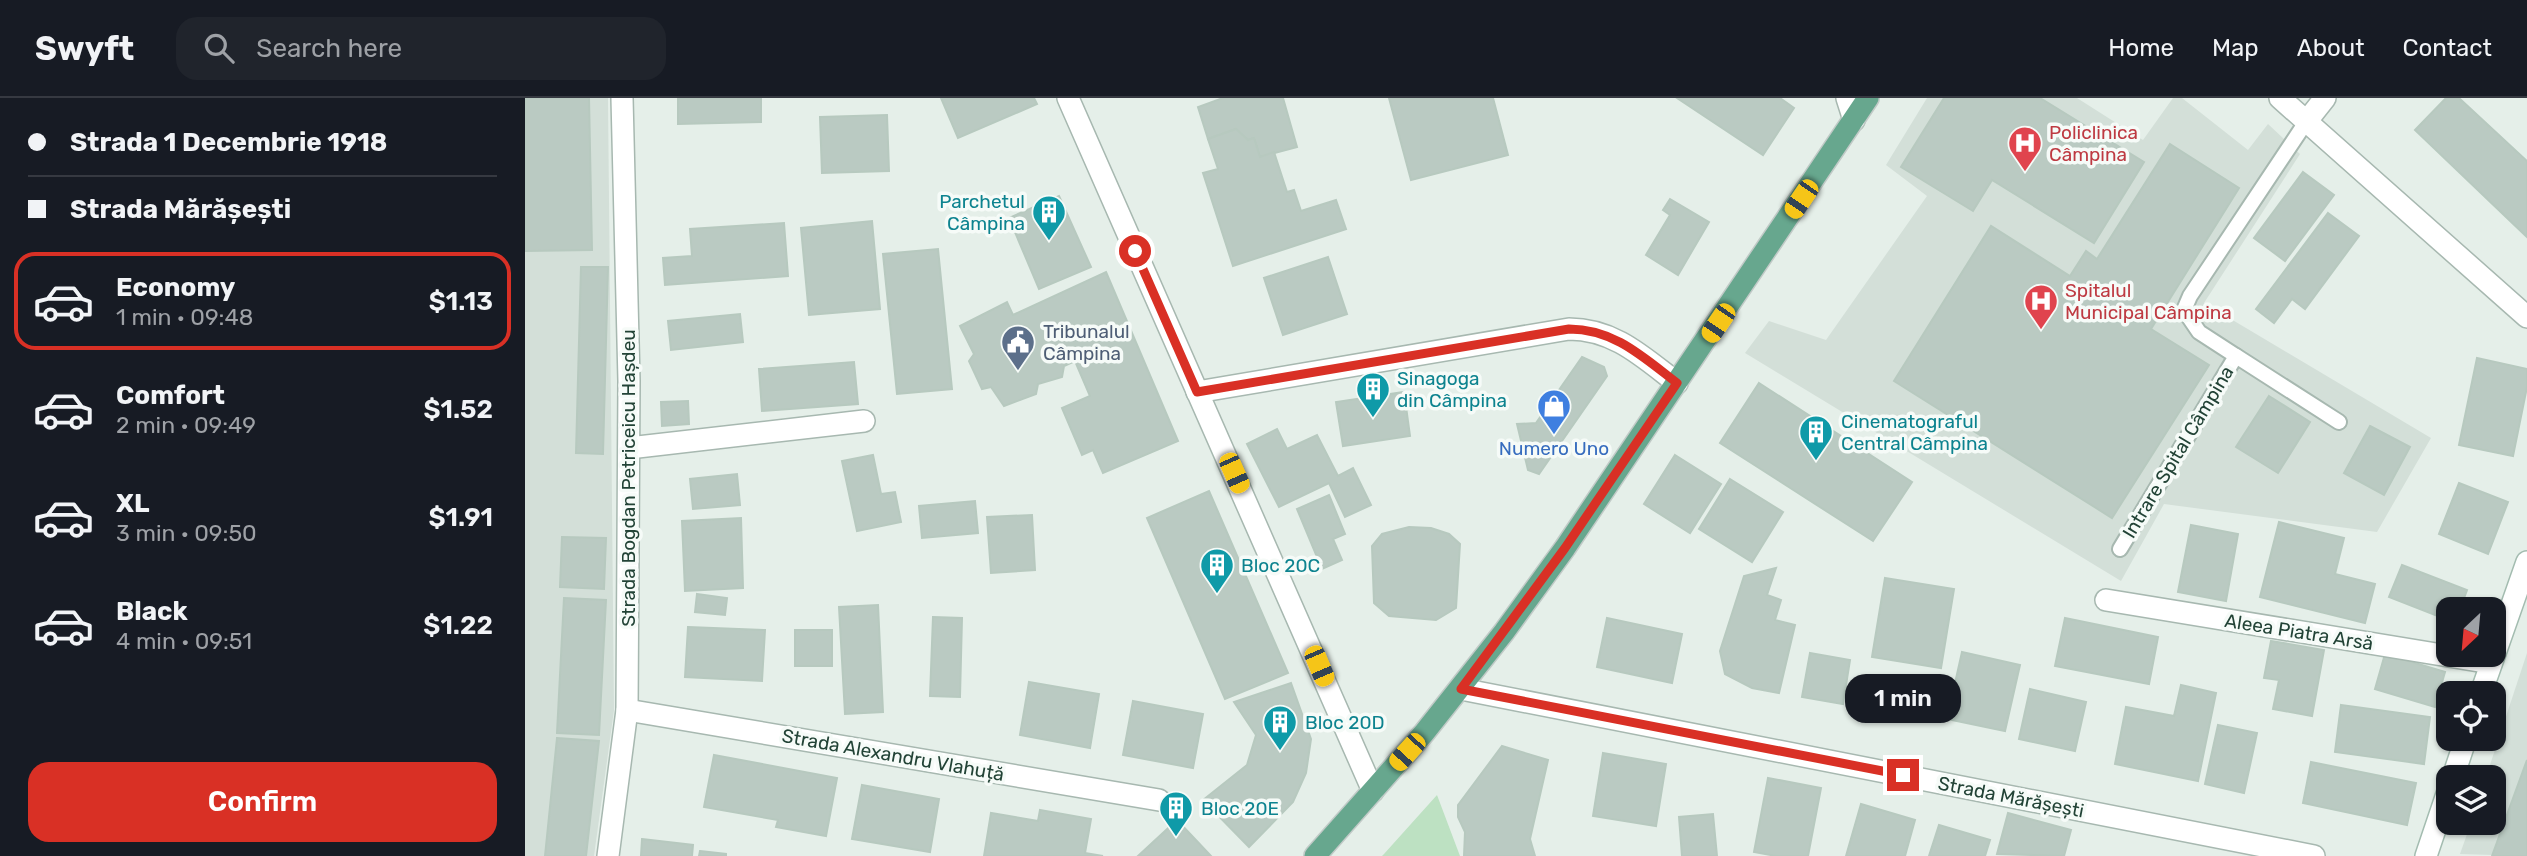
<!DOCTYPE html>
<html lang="en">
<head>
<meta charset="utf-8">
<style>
  :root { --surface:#171b24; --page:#20242c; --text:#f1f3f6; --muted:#9ea1a6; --line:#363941; --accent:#d93025 }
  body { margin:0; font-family:Rubik,sans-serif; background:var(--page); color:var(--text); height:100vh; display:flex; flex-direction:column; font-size:26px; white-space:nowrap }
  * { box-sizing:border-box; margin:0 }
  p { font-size:23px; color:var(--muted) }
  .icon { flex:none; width:38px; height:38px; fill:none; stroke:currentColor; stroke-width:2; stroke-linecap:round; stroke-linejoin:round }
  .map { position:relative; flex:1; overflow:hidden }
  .side { display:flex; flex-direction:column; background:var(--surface); width:525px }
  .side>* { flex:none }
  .guide { display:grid; align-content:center; height:154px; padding:0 28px; background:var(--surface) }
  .needle { width:46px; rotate:206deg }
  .controls { position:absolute; left:1911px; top:499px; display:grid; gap:14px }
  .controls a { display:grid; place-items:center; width:70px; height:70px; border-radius:14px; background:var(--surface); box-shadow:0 2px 5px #0004; font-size:35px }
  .end { position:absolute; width:32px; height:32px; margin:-16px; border:9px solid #d93025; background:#fff; box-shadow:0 0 0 4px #fff }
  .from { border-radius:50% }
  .bubble { position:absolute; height:49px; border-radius:21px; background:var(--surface); box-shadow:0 2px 5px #0004; font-size:23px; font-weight:600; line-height:49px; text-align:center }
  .car { position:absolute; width:21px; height:42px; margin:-21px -10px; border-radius:9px; box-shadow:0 0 5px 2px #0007; background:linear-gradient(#f5c518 24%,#345 0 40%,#f5c518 0 76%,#345 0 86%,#f5c518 0) }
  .guide b { display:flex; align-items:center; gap:24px; height:66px; font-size:26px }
  .guide b+b { border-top:2px solid var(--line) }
  .guide i { width:18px; height:18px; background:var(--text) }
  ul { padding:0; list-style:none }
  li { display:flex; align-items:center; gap:21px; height:98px; margin:0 14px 10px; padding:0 14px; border:4px solid transparent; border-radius:21px }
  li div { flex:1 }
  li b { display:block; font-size:26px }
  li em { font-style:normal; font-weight:600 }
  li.current { border-color:var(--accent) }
  li>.icon { width:63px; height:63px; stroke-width:1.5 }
  .button { display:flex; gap:14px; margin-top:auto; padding:14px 28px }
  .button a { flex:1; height:80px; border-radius:21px; background:var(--accent); color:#fff; font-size:28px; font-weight:600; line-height:80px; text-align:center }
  header { display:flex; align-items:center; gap:42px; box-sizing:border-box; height:98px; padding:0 35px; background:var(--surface); border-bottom:2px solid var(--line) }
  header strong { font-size:33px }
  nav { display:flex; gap:38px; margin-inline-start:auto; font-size:24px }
  .search { width:490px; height:63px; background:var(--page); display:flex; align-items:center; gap:18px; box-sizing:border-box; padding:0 24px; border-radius:21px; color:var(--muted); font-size:26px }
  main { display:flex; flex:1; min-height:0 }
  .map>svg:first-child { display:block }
  .built { fill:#d3dfd8 }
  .green { fill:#bde1c2 }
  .building { fill:#bacac2; stroke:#b7c9bf; stroke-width:2 }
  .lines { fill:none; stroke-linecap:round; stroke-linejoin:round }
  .service-casing { stroke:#a7b8b0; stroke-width:18 }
  .minor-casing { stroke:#a7b8b0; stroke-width:24 }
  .tertiary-casing { stroke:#a7b8b0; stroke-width:24 }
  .secondary-casing { stroke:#a3bcb0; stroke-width:24 }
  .primary-casing { stroke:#c1cac7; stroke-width:24 }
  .service { stroke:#fff; stroke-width:14 }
  .minor { stroke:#fff; stroke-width:21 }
  .tertiary { stroke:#fff; stroke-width:21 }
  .secondary { stroke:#fff; stroke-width:21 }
  .primary { stroke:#67a78e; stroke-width:21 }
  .route { stroke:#d93025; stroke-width:9 }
  .labels { text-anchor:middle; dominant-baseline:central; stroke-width:7; stroke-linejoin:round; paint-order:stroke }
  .health-label { font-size:19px; fill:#be3a42; stroke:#f6fbf8; text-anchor:start }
  .culture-label { font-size:19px; fill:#0d838f; stroke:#f6fbf8; text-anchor:start }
  .service-label { font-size:19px; fill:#4e5e75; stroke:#f6fbf8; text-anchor:start }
  .shop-label { font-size:19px; fill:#366cbe; stroke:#f6fbf8 }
  .street-label { font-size:19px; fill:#224336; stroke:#f6fbf8 }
</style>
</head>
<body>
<header>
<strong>Swyft</strong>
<div class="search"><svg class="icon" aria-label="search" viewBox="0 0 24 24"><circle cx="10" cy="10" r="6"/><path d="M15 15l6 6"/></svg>Search here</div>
<nav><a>Home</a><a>Map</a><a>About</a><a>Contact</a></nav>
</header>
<main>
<section class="side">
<div class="guide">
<b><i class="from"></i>Strada 1 Decembrie 1918</b>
<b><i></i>Strada Mărășești</b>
</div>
<ul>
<li class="current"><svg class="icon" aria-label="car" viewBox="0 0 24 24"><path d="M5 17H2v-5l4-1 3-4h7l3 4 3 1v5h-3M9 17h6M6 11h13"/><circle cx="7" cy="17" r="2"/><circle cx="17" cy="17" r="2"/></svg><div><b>Economy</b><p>1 min · 09:48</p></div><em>$1.13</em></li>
<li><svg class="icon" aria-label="car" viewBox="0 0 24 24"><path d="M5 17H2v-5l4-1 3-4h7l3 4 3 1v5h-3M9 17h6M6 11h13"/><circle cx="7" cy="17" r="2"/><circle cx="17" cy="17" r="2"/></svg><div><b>Comfort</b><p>2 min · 09:49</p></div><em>$1.52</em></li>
<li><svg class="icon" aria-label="car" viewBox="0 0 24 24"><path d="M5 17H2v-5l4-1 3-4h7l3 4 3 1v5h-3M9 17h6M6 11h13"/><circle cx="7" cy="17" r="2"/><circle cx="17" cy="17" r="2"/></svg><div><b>XL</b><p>3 min · 09:50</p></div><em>$1.91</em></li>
<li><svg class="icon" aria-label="car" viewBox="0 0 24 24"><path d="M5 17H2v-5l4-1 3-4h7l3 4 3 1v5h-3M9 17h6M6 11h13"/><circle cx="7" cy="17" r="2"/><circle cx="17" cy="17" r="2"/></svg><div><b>Black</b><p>4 min · 09:51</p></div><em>$1.22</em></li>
</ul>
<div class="button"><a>Confirm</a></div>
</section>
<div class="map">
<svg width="2002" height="758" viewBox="0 0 2002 758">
  <rect width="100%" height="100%" fill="#e5efe9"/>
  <!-- built -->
  <g class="built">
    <path d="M0 0H83L89 612 69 758H0Z"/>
    <path d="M1402 0H1552L1618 42 1648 0H1657L1723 52 1743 26 1775 56 1679 205 1906 340 1852 434 1639 406 1596 483 1220 255 1244 223 1301 242 1402 98 1361 67Z"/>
    <path d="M2002 555V758L1935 756 1946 725 1969 724V679H1961Z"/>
  </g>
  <!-- green -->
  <path class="green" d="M912 697 935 758H857L859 756Z"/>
  <!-- building -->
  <g class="building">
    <path d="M0 0H64L67 152 0 153Z"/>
    <path d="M153 0H236V24L153 26Z"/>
    <path d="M416 0H509L512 6 433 40Z"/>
    <path d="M698 0H758L772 49 735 59 729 40 723 42 711 31 683 41 673 9Z"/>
    <path d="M864 0H968L983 57 886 82Z"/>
    <path d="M1152 0H1255L1269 10 1238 57Z"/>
    <path d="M1419 0H1515L1619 64 1569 145 1467 82 1448 113 1376 69Z"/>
    <path d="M1921 0H1934L2002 63V139L1890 32Z"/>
    <path d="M362 17 364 73 297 75 295 19Z"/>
    <path d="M711 31 723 42 729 40 735 59 749 54 762 94 769 92 776 113 811 102 821 131 708 168 678 75 693 71 683 41Z"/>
    <path d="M1645 46 1714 90 1626 231 1684 267 1587 420 1369 283 1466 128 1545 178 1561 153 1572 161Z"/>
    <path d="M1778 74 1809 97 1760 163 1729 140Z"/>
    <path d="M534 98 566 169 514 191 484 120Z"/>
    <path d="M1145 101 1184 124 1153 177 1121 157 1145 117 1138 112Z"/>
    <path d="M1803 115 1834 138 1780 211 1767 201 1749 225 1731 211Z"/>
    <path d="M347 123 355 211 284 217 276 130Z"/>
    <path d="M259 125 263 178 140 187 138 160 167 158 165 131Z"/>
    <path d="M413 151 427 291 372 296 358 156Z"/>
    <path d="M803 159 822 216 758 237 739 180Z"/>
    <path d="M56 169H83L78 356 51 355Z"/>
    <path d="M581 174 653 343 578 375 568 352 557 357 537 310 565 298 550 263 539 268 537 279 513 286 511 296 479 308 466 289 457 291 444 263 449 256 435 228 482 204 488 217Z"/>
    <path d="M215 216 218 244 146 252 143 223Z"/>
    <path d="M1057 259 1079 269 1082 278 1014 376 1003 372 992 326 1011 325Z"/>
    <path d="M1952 260 2002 271V289L1988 358 1934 347Z"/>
    <path d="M329 264 333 306 237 313 234 271Z"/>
    <path d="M1234 285 1387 384 1348 443 1195 345Z"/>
    <path d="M879 294 885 338 818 348 811 304Z"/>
    <path d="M1744 298 1785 324 1753 375 1711 349Z"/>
    <path d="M163 303 164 326 137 328 136 304Z"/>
    <path d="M1845 328 1885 349 1859 397 1819 375Z"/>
    <path d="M752 331 762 351 792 337 813 378 828 370 846 407 820 419 804 385 754 409 722 346Z"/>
    <path d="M348 357 356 396 370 394 376 424 332 433 317 363Z"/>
    <path d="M1150 357 1196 386 1165 435 1119 406Z"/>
    <path d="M212 376 215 407 168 411 165 381Z"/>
    <path d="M1205 381 1258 414 1227 464 1174 431Z"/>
    <path d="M1934 385 1983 404 1963 456 1914 436Z"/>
    <path d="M684 393 763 575 700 601 622 420Z"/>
    <path d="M804 397 820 436 808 441 817 462 797 471 772 411Z"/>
    <path d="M450 403 453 435 397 440 394 408Z"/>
    <path d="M507 417 510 472 466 475 462 419Z"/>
    <path d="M216 420 218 490 160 493 157 423Z"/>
    <path d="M1754 424 1819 440 1810 476 1850 486 1840 525 1735 499Z"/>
    <path d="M1666 427 1713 436 1701 503 1653 494Z"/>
    <path d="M884 429 906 430 924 436 935 446 931 510 911 522 864 518 849 505 847 448 857 436Z"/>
    <path d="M37 439 81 440 79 491 35 489Z"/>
    <path d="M1877 467 1942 492 1935 511H1923V522L1864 499Z"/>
    <path d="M1251 470 1242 497 1256 502 1250 522 1270 527 1254 595 1227 590 1200 576 1195 553 1219 478Z"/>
    <path d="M1360 480 1429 491 1416 570 1347 559Z"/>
    <path d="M172 496 202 500 200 517 170 514Z"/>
    <path d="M39 500 81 502 74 637 32 635Z"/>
    <path d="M353 507 358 614 320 616 314 509Z"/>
    <path d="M408 519 437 520 435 599 405 598Z"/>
    <path d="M1082 520 1157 536 1147 585 1072 569Z"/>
    <path d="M1540 520 1633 539 1624 586 1530 568Z"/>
    <path d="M163 529 240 532 237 583 160 579Z"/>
    <rect x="270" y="532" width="37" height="36"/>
    <path d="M1746 543 1799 552 1787 618 1748 611 1754 582 1739 580Z"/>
    <path d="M1437 554 1495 567 1480 633 1422 621Z"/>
    <path d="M1285 555 1325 562 1318 606 1277 599Z"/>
    <path d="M1860 556 1920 574 1910 609 1850 591Z"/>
    <path d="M504 584 574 596 565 650 495 637Z"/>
    <path d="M766 585 786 641 781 675 768 704 724 749 678 702 722 667 731 637 709 604Z"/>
    <path d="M1656 587 1691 595 1673 683 1590 666 1601 609 1649 618Z"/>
    <path d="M1505 591 1561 604 1550 653 1494 641Z"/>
    <path d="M608 603 678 616 668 670 598 657Z"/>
    <path d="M1816 607 1905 619 1899 666 1810 654Z"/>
    <path d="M1693 627 1732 635 1719 695 1680 686Z"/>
    <path d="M32 640 74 643 61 758H20Z"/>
    <path d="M977 648 1023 662 1005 741 1010 758H939L940 734 933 719V707Z"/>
    <path d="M1078 655 1141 666 1131 728 1068 718Z"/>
    <path d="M189 657 312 680 301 738 251 729 253 722 179 709Z"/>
    <path d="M2002 662V758H1967Z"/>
    <path d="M1786 664 1891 685 1882 727 1778 705Z"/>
    <path d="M1243 680 1296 690 1283 758H1251L1229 754Z"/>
    <path d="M337 687 414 701 405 754 327 741Z"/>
    <path d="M1336 706 1390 722 1380 758H1321Z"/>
    <path d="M515 712 566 721 560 755 578 758H459L466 715 513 723Z"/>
    <path d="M1483 715 1546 732 1539 758 1472 756Z"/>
    <path d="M1188 716 1192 758H1157L1154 719Z"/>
    <path d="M652 722 686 758H613Z"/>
    <path d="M1414 727 1465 742 1460 758H1404Z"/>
    <path d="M117 741 168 747 167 758H116Z"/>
    <path d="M175 753 201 756V758H174Z"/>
  </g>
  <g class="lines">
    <!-- service casing -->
    <g class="service-casing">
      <g id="service">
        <path d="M1711 258 1814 324"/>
        <path d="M1595 451 1711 258 1674 234 1659 212 1665 198 1781 24"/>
      </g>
    </g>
    <!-- minor casing -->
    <g class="minor-casing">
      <g id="minor">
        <path d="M1755 0 2002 219"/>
        <path d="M1781 24 1800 0"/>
        <path d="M672 294 1044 231C1089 231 1118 259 1152 285"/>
        <path d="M104 350 339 323"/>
        <path d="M1581 502 1966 565"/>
        <path d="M102 612 634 702"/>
      </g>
    </g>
    <!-- tertiary casing -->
    <g class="tertiary-casing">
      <g id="tertiary">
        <path d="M543 0 848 693"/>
        <path d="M1322 0 1329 22"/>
        <path d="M936 591 1789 758"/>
        <path d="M83 758 102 612 104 283 97 0"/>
      </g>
    </g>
    <!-- secondary casing -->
    <g class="secondary-casing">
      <g id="secondary">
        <path d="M1956 595 2002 464"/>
        <path d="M1928 679 1941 640"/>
        <path d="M1901 758 1923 693"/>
      </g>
    </g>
    <!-- primary casing -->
    <g class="primary-casing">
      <path id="primary" d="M790 758 899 635 979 534 1040 450 1343 0"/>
    </g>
    <!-- service -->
    <use href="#service" class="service"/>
    <!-- minor -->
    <use href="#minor" class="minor"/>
    <!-- tertiary -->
    <use href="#tertiary" class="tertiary"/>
    <!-- secondary -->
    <use href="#secondary" class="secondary"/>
    <!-- primary -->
    <use href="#primary" class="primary"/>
  </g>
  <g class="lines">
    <!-- route -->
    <path class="route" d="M610 153 672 294 1044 231C1089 231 1118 259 1152 285L1040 450 936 591 1378 677"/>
  </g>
  <!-- icons -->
  <defs>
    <g id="hospital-pin" transform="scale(1.75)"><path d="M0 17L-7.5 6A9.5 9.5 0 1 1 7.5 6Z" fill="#e0444e" stroke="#f6fbf8"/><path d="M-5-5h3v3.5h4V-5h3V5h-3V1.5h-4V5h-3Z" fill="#fff"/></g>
    <g id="building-pin" transform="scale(1.75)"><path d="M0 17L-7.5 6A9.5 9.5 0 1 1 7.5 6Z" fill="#0f9aa8" stroke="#f6fbf8"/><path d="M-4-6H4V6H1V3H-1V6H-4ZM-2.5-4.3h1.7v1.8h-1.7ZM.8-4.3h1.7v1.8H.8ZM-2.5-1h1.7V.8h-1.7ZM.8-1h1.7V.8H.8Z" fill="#fff"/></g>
    <g id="civic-pin" transform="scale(1.75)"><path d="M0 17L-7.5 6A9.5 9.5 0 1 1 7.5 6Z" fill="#5c6f8a" stroke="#f6fbf8"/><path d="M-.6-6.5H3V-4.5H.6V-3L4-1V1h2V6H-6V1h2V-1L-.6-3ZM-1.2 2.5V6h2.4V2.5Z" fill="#fff"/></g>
    <g id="shop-pin" transform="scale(1.75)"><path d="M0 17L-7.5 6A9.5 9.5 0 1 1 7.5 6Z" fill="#3f7fe0" stroke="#f6fbf8"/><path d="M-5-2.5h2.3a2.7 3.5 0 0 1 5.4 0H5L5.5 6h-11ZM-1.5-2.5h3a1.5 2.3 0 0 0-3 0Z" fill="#fff"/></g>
  </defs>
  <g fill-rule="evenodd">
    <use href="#hospital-pin" x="1500" y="45"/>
    <use href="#building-pin" x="524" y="114"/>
    <use href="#hospital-pin" x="1516" y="203"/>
    <use href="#civic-pin" x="493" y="244"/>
    <use href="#building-pin" x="848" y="291"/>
    <use href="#shop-pin" x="1029" y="308"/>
    <use href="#building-pin" x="1291" y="334"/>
    <use href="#building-pin" x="692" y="467"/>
    <use href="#building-pin" x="755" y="624"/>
    <use href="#building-pin" x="651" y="710"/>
  </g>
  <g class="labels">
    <!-- health labels -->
    <g class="health-label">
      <text x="1524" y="34">Policlinica<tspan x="1524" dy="22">Câmpina</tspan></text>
      <text x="1540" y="192">Spitalul<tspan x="1540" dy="22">Municipal Câmpina</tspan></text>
    </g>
    <!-- culture labels -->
    <g class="culture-label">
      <text x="500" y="103" text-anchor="end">Parchetul<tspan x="500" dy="22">Câmpina</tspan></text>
      <text x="872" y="280">Sinagoga<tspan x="872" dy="22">din Câmpina</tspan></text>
      <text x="1316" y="323">Cinematograful<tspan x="1316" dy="22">Central Câmpina</tspan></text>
      <text x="716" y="467">Bloc 20C</text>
      <text x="780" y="624">Bloc 20D</text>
      <text x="676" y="710">Bloc 20E</text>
    </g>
    <!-- service labels -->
    <g class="service-label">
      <text x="518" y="233">Tribunalul<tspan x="518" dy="22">Câmpina</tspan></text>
    </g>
    <!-- shop labels -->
    <g class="shop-label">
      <text x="1029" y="350">Numero Uno</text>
    </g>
    <!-- street labels -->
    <g class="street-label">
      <text transform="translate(1653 354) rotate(-59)">Intrare Spital Câmpina</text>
      <text transform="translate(103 380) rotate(-90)">Strada Bogdan Petriceicu Hașdeu</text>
      <text transform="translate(1774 534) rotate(9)">Aleea Piatra Arsă</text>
      <text transform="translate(368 657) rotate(10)">Strada Alexandru Vlahuță</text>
      <text transform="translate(1486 699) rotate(11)">Strada Mărășești</text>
    </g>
  </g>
</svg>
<div class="controls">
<a><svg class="needle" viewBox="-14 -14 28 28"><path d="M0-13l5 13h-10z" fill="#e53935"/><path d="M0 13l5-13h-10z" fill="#9ea1a6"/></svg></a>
<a><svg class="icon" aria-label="locate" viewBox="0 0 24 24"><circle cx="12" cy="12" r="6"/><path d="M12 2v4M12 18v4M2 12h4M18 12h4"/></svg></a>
<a><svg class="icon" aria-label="layers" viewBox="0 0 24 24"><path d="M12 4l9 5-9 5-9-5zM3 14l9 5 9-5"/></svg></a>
</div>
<i class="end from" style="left:610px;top:153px"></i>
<i class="end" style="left:1378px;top:677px"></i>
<div class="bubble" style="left:1320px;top:576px;width:116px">1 min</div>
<i class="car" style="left:1276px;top:101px;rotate:214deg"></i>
<i class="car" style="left:1193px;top:225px;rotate:214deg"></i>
<i class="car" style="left:709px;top:375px;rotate:156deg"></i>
<i class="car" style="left:794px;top:568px;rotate:157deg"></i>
<i class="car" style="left:882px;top:654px;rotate:222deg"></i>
</div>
</main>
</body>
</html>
